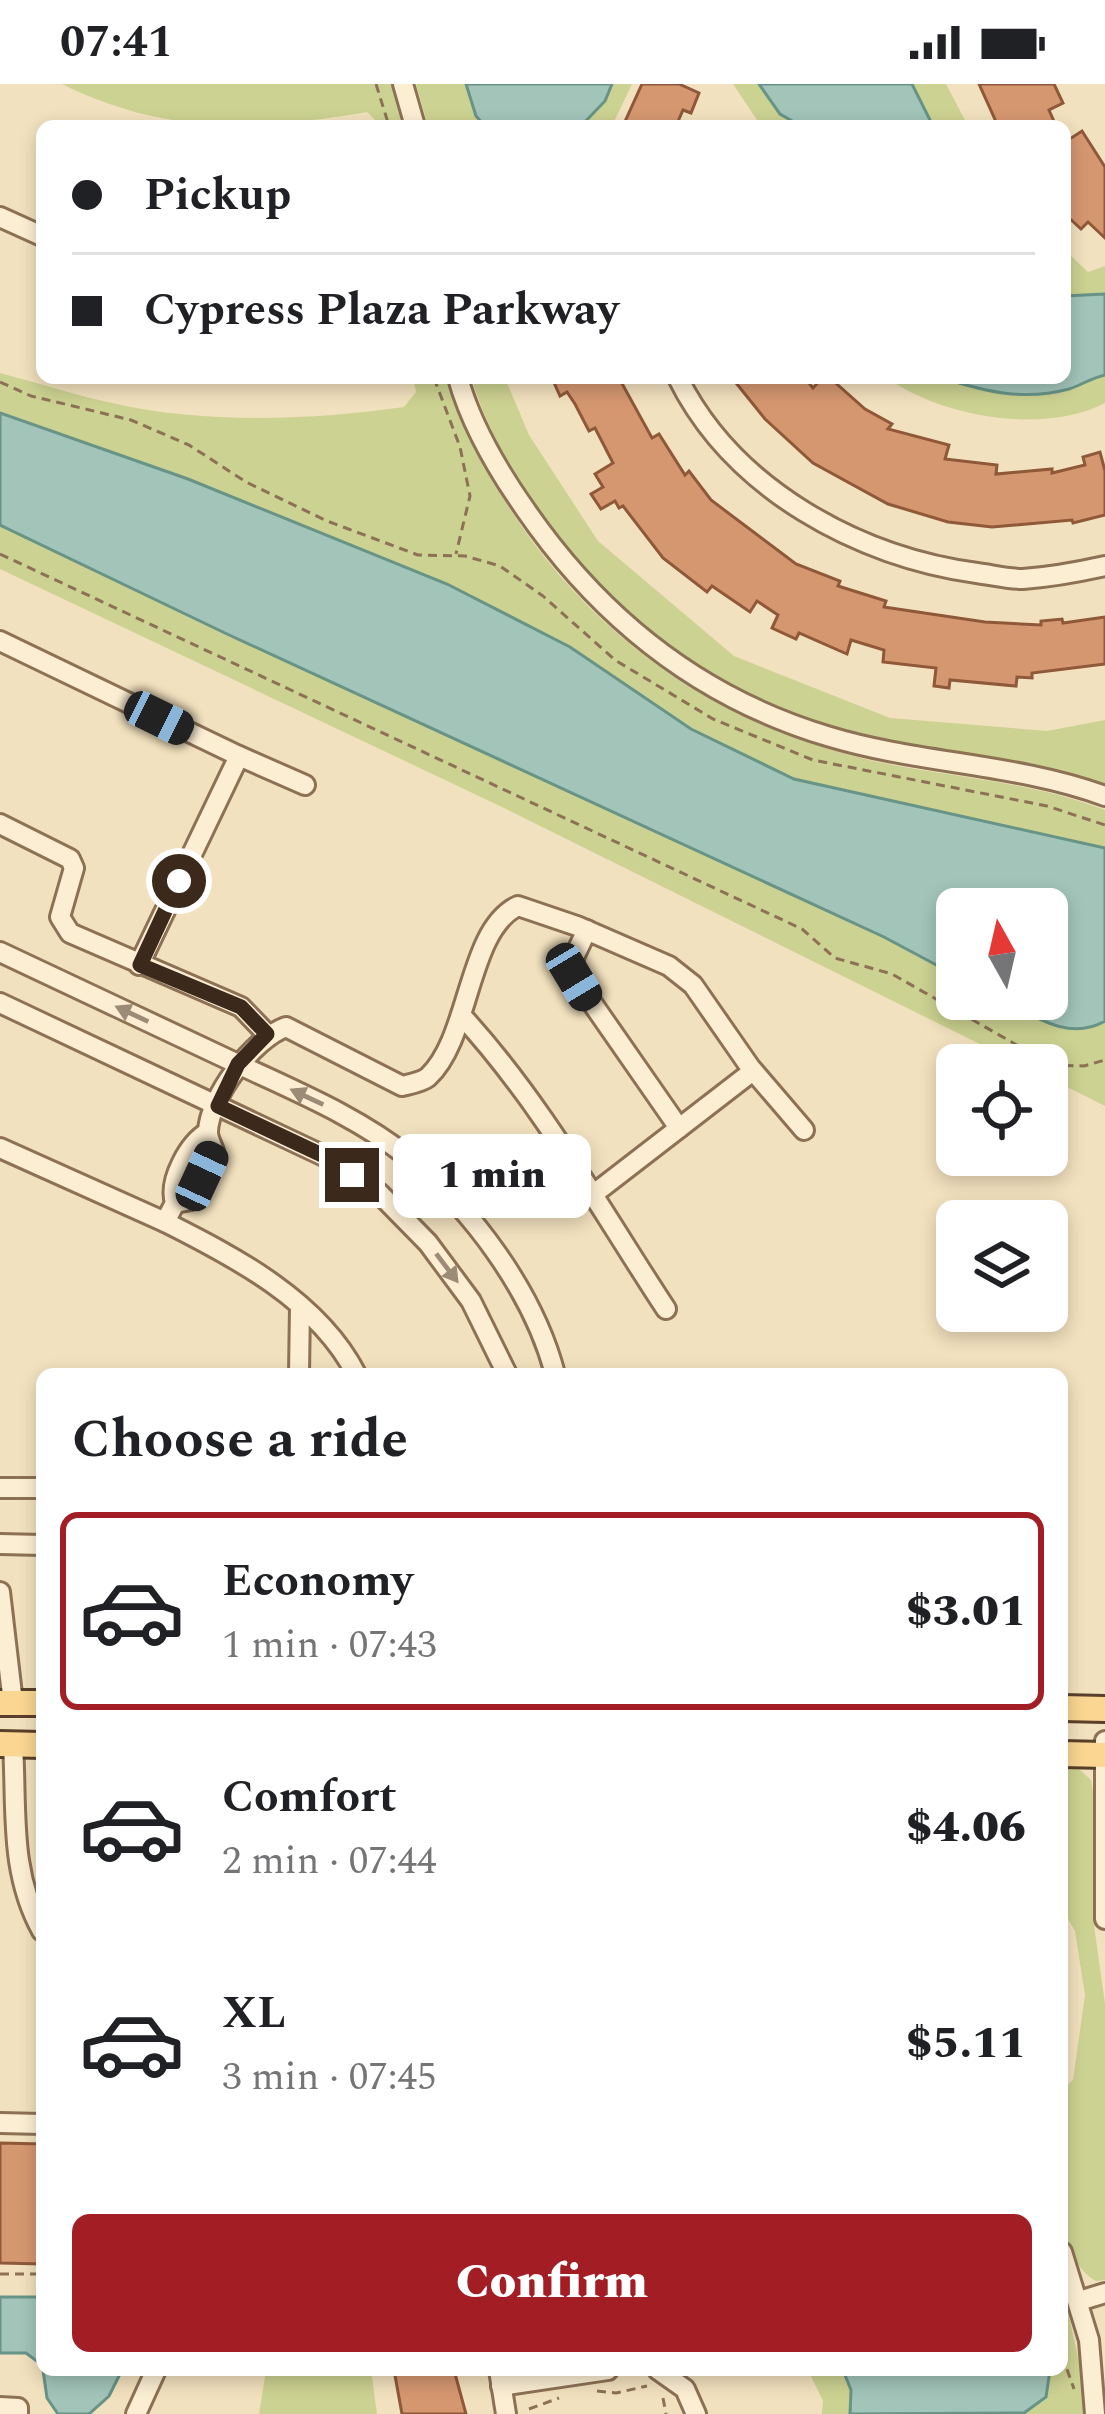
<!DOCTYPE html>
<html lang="en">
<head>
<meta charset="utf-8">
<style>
  :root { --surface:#fff; --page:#f6f6f6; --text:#202124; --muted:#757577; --line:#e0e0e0; --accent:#a21e24 }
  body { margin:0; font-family:Spectral,serif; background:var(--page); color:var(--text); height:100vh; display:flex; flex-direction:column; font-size:45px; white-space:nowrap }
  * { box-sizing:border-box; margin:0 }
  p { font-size:39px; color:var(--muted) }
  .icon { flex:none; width:66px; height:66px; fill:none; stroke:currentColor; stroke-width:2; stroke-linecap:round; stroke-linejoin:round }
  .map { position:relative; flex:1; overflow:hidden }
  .sheet { position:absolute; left:36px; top:1284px; width:1032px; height:1008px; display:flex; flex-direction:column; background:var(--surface); border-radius:18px; box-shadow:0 6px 18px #0003 }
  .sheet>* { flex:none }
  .banner { position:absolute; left:36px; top:36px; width:1035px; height:264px; border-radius:18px; box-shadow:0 6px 18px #0003; display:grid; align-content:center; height:264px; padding:0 36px; background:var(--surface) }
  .needle { width:78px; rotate:352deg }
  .buttons { position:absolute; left:936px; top:804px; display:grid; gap:24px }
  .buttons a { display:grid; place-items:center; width:132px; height:132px; border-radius:18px; background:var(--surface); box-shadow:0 6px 18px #0003; font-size:60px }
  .end { position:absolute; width:54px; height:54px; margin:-27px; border:15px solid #3b291b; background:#fff; box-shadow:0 0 0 6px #fff }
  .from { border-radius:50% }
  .bubble { position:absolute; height:84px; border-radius:18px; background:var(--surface); box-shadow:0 6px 18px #0003; font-size:39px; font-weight:800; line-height:84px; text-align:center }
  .car { position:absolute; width:36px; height:72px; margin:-36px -18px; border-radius:15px; box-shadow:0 0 9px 3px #0007; background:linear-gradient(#222 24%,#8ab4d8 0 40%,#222 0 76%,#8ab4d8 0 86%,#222 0) }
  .banner b { display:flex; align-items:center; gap:42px; height:114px; font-size:45px }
  .banner b+b { border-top:3px solid var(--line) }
  .banner i { width:30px; height:30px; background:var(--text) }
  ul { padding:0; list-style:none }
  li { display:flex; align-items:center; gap:36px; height:198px; margin:0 24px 18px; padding:0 12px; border:6px solid transparent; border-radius:18px }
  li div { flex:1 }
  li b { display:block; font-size:45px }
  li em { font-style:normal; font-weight:800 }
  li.active { border-color:var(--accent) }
  li>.icon { width:108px; height:108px; stroke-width:1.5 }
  h2 { padding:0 36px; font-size:54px; line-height:144px }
  .cta { display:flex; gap:24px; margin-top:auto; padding:24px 36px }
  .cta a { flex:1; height:138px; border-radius:18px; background:var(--accent); color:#fff; font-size:48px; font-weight:800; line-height:138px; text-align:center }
  .status { display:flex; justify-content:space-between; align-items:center; height:84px; padding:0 60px; background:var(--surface); direction:ltr }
  .status svg { height:33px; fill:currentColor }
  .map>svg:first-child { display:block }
  .green { fill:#ccd291; fill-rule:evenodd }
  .water { fill:#a2c4b9; stroke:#689387; stroke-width:3 }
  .building { fill:#d59770; stroke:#8f5838; stroke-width:3 }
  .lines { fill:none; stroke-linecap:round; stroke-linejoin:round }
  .minor-casing { stroke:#8d7155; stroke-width:24 }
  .major-casing { stroke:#5a3f2a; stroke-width:30 }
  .path { stroke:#8d7155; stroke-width:3; stroke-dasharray:9 6; stroke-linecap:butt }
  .minor { stroke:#fceed3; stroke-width:18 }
  .major { stroke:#fad692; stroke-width:24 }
  .oneway { fill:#9c8c77 }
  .route { stroke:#3b291b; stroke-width:15 }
</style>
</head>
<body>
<div class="status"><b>07:41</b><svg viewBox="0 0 49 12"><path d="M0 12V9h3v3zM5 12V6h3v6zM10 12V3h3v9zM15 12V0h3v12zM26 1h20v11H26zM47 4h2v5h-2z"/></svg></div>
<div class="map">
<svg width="1105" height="2330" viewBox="0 0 1105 2330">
  <rect width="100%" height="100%" fill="#f2e1be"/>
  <!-- green -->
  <g class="green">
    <path d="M62 0H392L404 42H381L367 28C255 47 165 51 62 0Z"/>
    <path d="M416 0H632L612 42H428Z"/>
    <path d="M733 0H946L968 42H761Z"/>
    <path d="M1065 166 1088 188 1105 182V319C1043 351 942 333 887 294H1065Z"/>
    <path d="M0 289C39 299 77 312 117 320 205 340 315 336 404 323L416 308 413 294H446C518 495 673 635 883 679 958 694 1032 698 1105 726V1022L1047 993V981H1022L502 723 0 485ZM957 825H1047V915H957Z"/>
    <path d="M471 294H505L529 351 598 457 734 572 890 634 1047 647 1105 636V701C1017 671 925 668 836 643 668 597 525 458 471 294Z"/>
    <path d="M1062 1683 1079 1685 1091 1696 1095 1720 1093 1834 1105 1920V2196L1096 2197C1046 2169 1062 2056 1062 2005L1073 1996 1085 1911 1075 1847 1062 1824Z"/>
    <path d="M1062 2203 1082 2290 1085 2330H822L823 2317 808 2286H1062Z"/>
    <path d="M266 2286H371L377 2330H259Z"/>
  </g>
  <!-- water -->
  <g class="water">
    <path d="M466 0H612L605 17 581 42H485L476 32Z"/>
    <path d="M759 0H912L933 42H801L780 30Z"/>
    <path d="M1105 210V291C1092 294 1081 301 1069 305 1024 317 986 308 943 294H1065V212Z"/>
    <path d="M0 329 188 395 447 500 570 563 691 645 794 695 1105 764V937C1069 958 1034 932 1001 915H1047V825H957V892L884 853 227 550 0 441Z"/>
    <path d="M0 2213H42V2281L26 2269H0Z"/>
    <path d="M43 2286H122L109 2312 89 2330H58L47 2314Z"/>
    <path d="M843 2286H1050L1046 2313 1024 2329 850 2330 851 2306Z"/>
  </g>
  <!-- building -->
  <g class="building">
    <path d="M642 0H679L699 9 691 29 683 26 676 42H623Z"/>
    <path d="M979 0H1054L1063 19 1049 26 1056 42H998Z"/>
    <path d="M1082 47 1105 83V154L1088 138 1081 145 1065 130V58Z"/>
    <path d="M552 294H619L652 354 659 350 685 391 689 387 711 416 796 480 840 497 838 502 886 517 884 523 985 538 1041 541V537L1062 535 1063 539 1105 533V580L1032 589V594L1017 593 1016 602 950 596 949 604 934 602 936 584 883 578 884 566 851 556 847 570 799 549 796 555 772 544 778 531 757 517 750 528 712 502 707 508 663 474 623 422 619 424 615 417 601 425 591 410 603 403 595 390 613 379 595 344 589 347 575 320 567 308 560 312Z"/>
    <path d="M732 294H805L813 304 822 294H830L865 325 892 340 888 345 949 361 945 375 997 381 996 390 1052 385V389L1085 381 1083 373 1100 368 1105 387V431L1073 439 1072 436 992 443 948 438 888 420 813 379 765 335Z"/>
    <path d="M0 2059 42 2060V2180L0 2179Z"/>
    <path d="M394 2286H454L466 2330H402Z"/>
  </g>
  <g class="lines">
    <!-- minor casing -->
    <g class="minor-casing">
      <g id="minor">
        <path d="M403 0 415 42"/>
        <path d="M0 133 42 152"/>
        <path d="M458 294C471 341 497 385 525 425 600 534 698 613 827 652 918 680 1015 679 1105 712"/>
        <path d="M678 294C733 405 858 473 977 489 992 491 1008 495 1023 495 1050 493 1078 488 1105 482"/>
        <path d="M0 557 239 672 139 881"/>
        <path d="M239 672 305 701"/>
        <path d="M0 740 70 775 74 784 60 833 70 849 241 923 267 950"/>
        <path d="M587 846 574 873V893L679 1044"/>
        <path d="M0 868C80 906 160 943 240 981 297 1008 358 1033 408 1073 472 1125 534 1209 555 1290"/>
        <path d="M0 919 324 1072 379 1109 428 1159 471 1217 507 1290"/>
        <path d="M461 931C542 1019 600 1125 666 1225"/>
        <path d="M0 1064 165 1138 175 1119C168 1096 189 1059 208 1048"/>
        <path d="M595 1109 753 987"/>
        <path d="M175 1119 191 1116 214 1067C212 1061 208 1055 208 1048 209 1013 253 955 286 943L402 1002C410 1000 422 998 428 993 471 953 467 846 518 822L577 842 669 882 693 901 750 983 804 1046"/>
        <path d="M165 1138C235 1173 319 1217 356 1290"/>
        <path d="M299 1290 300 1223"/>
        <path d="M0 1404H42"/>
        <path d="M0 1460 42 1461"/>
        <path d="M0 1508 13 1619"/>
        <path d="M1105 1657V1835"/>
        <path d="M13 1661C17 1726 9 1787 42 1847"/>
        <path d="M0 2039 42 2040"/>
        <path d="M1062 2168 1089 2256 1095 2330"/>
        <path d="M1079 2217 1105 2209"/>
        <path d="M499 2286 506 2330"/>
        <path d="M658 2286 685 2305 696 2330"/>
        <path d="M501 2302 608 2286"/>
        <path d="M0 2323 18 2324V2330"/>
        <path d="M136 2330 156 2286"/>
      </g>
    </g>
    <!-- major casing -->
    <g class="major-casing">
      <g id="major">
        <path d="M0 1619H42"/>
        <path d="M1062 1624 1105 1625"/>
        <path d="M0 1660 42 1661"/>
        <path d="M1062 1670 1105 1671"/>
      </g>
    </g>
    <!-- path -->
    <g class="path">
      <path d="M376 0 389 42"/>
      <path d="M434 294 460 363 470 412 456 470"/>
      <path d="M0 298 31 312 131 336 189 361 246 398 327 437 418 471 465 472 500 482 543 512 615 576 713 635 813 676 1047 722 1105 741"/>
      <path d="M0 470 802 845 835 874 892 890 1052 981 1084 982 1105 976"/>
      <path d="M0 2190H42"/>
      <path d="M1062 2271 1074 2305"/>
      <path d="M597 2307 616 2309 647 2302"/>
      <path d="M663 2314 666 2330"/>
      <path d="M529 2325 559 2314"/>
    </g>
    <!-- minor -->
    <use href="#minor" class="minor"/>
    <!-- major -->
    <use href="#major" class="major"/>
  </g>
  <!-- one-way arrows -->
  <defs><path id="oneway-solid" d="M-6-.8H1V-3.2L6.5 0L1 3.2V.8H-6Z" transform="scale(3)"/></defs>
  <g class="oneway">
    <use href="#oneway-solid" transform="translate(132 930) rotate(-155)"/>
    <use href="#oneway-solid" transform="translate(307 1013) rotate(-155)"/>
    <use href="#oneway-solid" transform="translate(447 1184) rotate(53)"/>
  </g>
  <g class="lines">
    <!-- route -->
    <path class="route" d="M179 797 140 881 241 923 267 950 238 980 218 1022 324 1072 352 1091"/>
  </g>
</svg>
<div class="buttons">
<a><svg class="needle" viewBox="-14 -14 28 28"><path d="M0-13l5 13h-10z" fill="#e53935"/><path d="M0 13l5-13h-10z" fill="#757577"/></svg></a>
<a><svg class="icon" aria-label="locate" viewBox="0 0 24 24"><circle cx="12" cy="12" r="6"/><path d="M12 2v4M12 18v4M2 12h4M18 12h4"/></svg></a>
<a><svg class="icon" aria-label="layers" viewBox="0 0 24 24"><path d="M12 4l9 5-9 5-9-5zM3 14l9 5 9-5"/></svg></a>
</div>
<i class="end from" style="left:179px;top:797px"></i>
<i class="end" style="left:352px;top:1091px"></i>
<div class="bubble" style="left:393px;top:1050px;width:198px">1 min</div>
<i class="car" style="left:159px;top:634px;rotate:116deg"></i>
<i class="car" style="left:574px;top:893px;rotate:149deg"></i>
<i class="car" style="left:202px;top:1092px;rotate:25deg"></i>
<div class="banner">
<b><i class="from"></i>Pickup</b>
<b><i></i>Cypress Plaza Parkway</b>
</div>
<section class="sheet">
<h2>Choose a ride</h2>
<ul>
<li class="active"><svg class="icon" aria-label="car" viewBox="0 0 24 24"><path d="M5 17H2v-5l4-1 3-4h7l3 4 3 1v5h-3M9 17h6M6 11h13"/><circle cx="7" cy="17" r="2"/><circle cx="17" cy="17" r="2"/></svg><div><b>Economy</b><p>1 min · 07:43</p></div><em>$3.01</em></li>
<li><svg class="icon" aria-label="car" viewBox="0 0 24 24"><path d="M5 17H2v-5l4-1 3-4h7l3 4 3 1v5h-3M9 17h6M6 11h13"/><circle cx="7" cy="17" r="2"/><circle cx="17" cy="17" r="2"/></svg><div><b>Comfort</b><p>2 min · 07:44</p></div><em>$4.06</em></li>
<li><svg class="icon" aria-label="car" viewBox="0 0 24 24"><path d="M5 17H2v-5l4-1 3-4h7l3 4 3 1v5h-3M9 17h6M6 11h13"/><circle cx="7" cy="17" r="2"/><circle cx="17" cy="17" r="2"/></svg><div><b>XL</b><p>3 min · 07:45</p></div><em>$5.11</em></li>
</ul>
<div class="cta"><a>Confirm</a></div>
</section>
</div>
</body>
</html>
